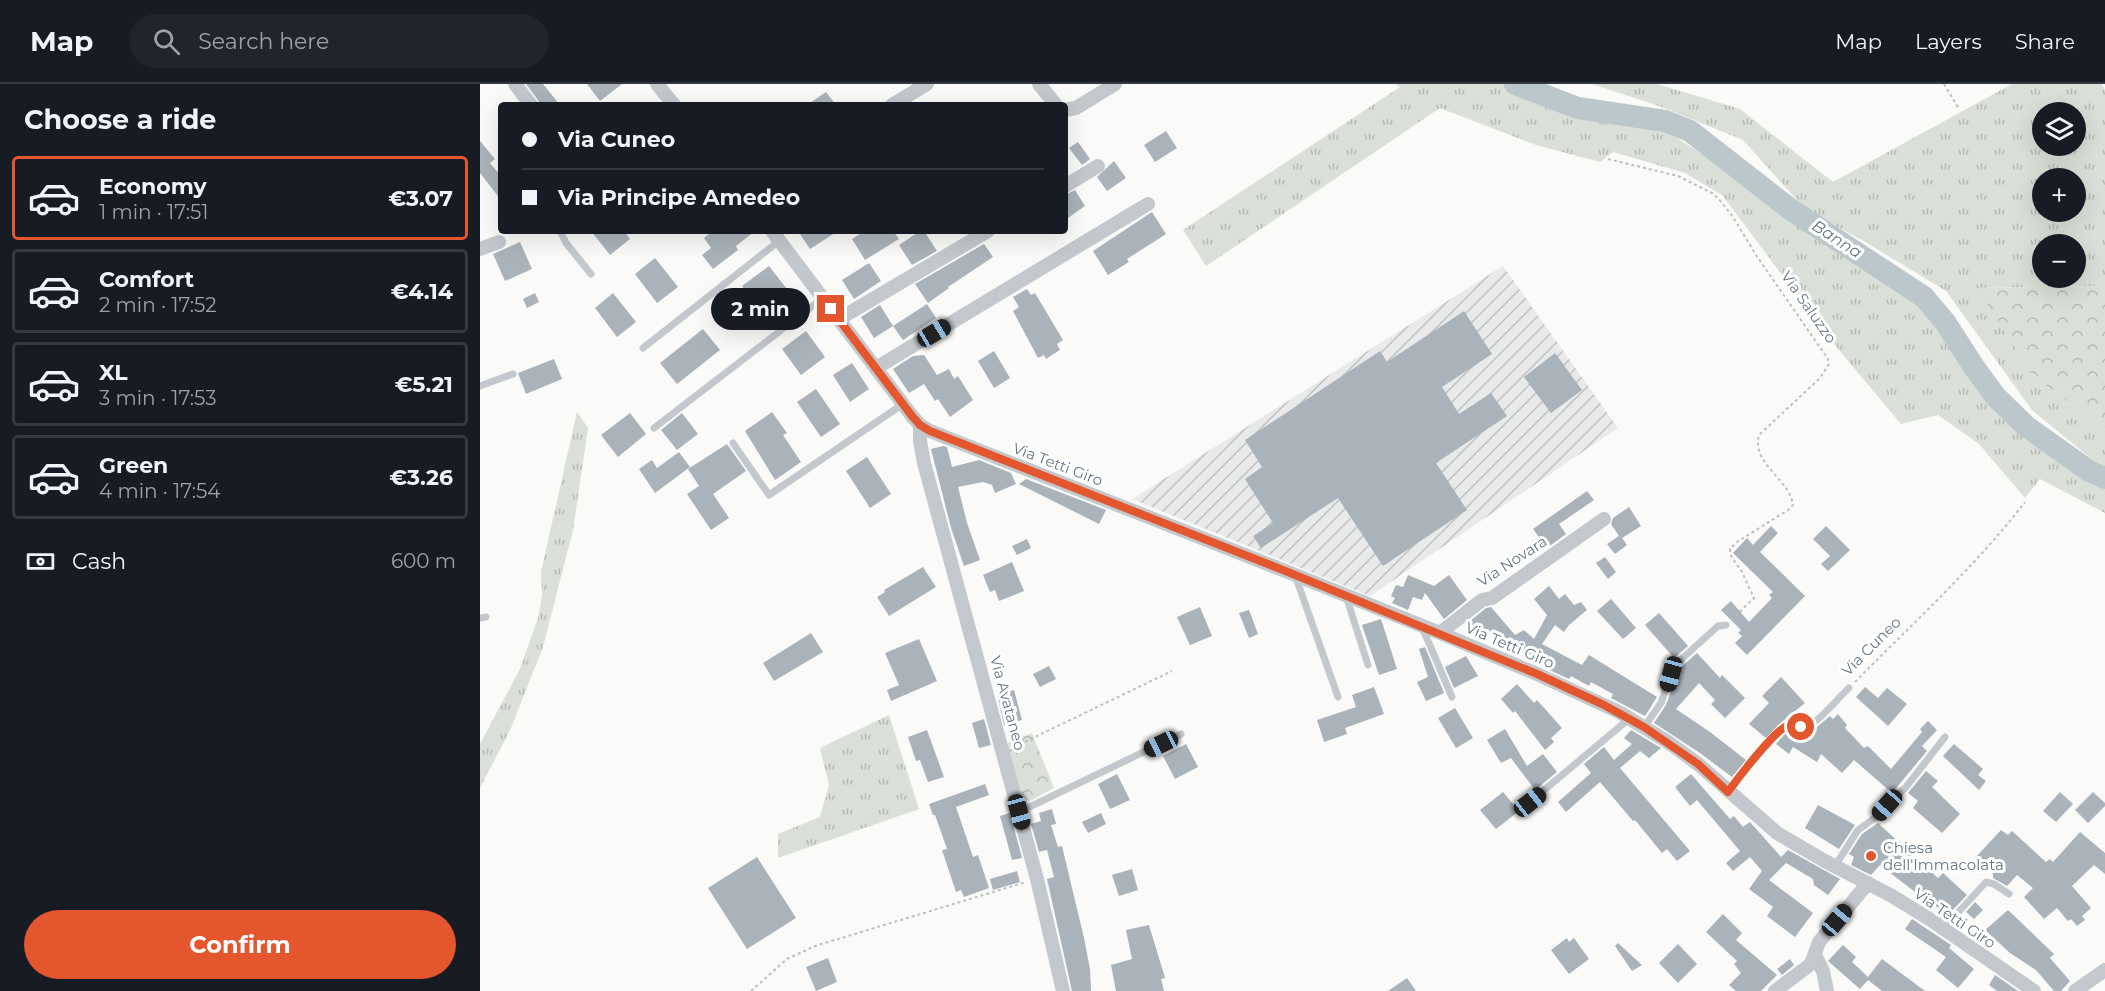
<!DOCTYPE html>
<html lang="en">
<head>
<meta charset="utf-8">
<style>
  :root { --surface:#171b24; --page:#20242c; --text:#f1f3f6; --muted:#9ea1a6; --line:#363941; --accent:#e4572e }
  body { margin:0; font-family:Montserrat,sans-serif; background:var(--page); color:var(--text); height:100vh; display:flex; flex-direction:column; font-size:22px; white-space:nowrap }
  * { box-sizing:border-box; margin:0 }
  p { font-size:20px; color:var(--muted) }
  .icon { flex:none; width:33px; height:33px; fill:none; stroke:currentColor; stroke-width:2; stroke-linecap:round; stroke-linejoin:round }
  .map { position:relative; flex:1; overflow:hidden }
  .drawer { display:flex; flex-direction:column; background:var(--surface); width:480px }
  .drawer>* { flex:none }
  .top-card { position:absolute; left:18px; top:18px; width:570px; height:132px; border-radius:6px; box-shadow:0 6px 24px #0002; display:grid; align-content:center; height:132px; padding:0 24px; background:var(--surface) }
  .buttons { position:absolute; left:1552px; top:18px; display:grid; gap:12px }
  .buttons a { display:grid; place-items:center; width:54px; height:54px; border-radius:50%; background:var(--surface); box-shadow:0 6px 24px #0002; font-size:30px }
  .end { position:absolute; width:27px; height:27px; margin:-14px; border:8px solid #e4572e; background:#fff; box-shadow:0 0 0 3px #fff }
  .from { border-radius:50% }
  .bubble { position:absolute; height:42px; border-radius:21px; background:var(--surface); box-shadow:0 6px 24px #0002; font-size:20px; font-weight:700; line-height:42px; text-align:center }
  .car { position:absolute; width:18px; height:36px; margin:-18px -9px; border-radius:8px; box-shadow:0 0 4px 2px #0007; background:linear-gradient(#222 24%,#8ab4d8 0 40%,#222 0 76%,#8ab4d8 0 86%,#222 0) }
  .top-card b { display:flex; align-items:center; gap:21px; height:57px; font-size:22px }
  .top-card b+b { border-top:2px solid var(--line) }
  .top-card i { width:15px; height:15px; background:var(--text) }
  ul { padding:0; list-style:none }
  li { display:flex; align-items:center; gap:18px; height:84px; margin:0 12px 9px; padding:0 12px; border:3px solid var(--line); border-radius:6px }
  li div { flex:1 }
  li b { display:block; font-size:22px }
  li em { font-style:normal; font-weight:700 }
  li.on { border-color:var(--accent) }
  li>.icon { width:54px; height:54px; stroke-width:1.5 }
  h2 { padding:0 24px; font-size:27px; line-height:72px }
  .pay { display:flex; align-items:center; gap:15px; height:66px; padding:0 24px; font-size:22px }
  .pay p { margin-inline-start:auto }
  .primary-button { display:flex; gap:12px; margin-top:auto; padding:12px 24px }
  .primary-button a { flex:1; height:69px; border-radius:36px; background:var(--accent); color:#fff; font-size:24px; font-weight:700; line-height:69px; text-align:center }
  header { display:flex; align-items:center; gap:36px; box-sizing:border-box; height:84px; padding:0 30px; background:var(--surface); border-bottom:2px solid var(--line) }
  header strong { font-size:28px }
  nav { display:flex; gap:33px; margin-inline-start:auto; font-size:21px }
  .search { width:420px; height:54px; background:var(--page); display:flex; align-items:center; gap:15px; box-sizing:border-box; padding:0 21px; border-radius:33px; color:var(--muted); font-size:22px }
  main { display:flex; flex:1; min-height:0 }
  .map>svg:first-child { display:block }
  .industrial { fill:url(#industrial-furrows) }
  .grass { fill:url(#grass-tufts); fill-rule:evenodd }
  .forest { fill:url(#forest-crowns) }
  .lines { fill:none; stroke-linecap:round; stroke-linejoin:round }
  .river { stroke:#bbc7cb; stroke-width:22 }
  .building { fill:#aab3b9 }
  .path { stroke:#bbbfc2; stroke-width:2; stroke-dasharray:3 3; stroke-linecap:butt }
  .service { stroke:#c3c8cc; stroke-width:7 }
  .minor { stroke:#c3c8cc; stroke-width:14 }
  .route { stroke:#e4572e; stroke-width:8 }
  .poi-dot { fill:#e4572e; stroke:#fff; stroke-width:2 }
  .labels { text-anchor:middle; dominant-baseline:central; stroke-width:6; stroke-linejoin:round; paint-order:stroke }
  .street-label { font-size:15px; fill:#657683; stroke:#fff }
  .poi-label { font-size:15px; fill:#657683; stroke:#fff; text-anchor:start }
  .water-label { font-size:16px; font-style:italic; fill:#60757c; stroke:#fff }
</style>
</head>
<body>
<header>
<strong>Map</strong>
<div class="search"><svg class="icon" aria-label="search" viewBox="0 0 24 24"><circle cx="10" cy="10" r="6"/><path d="M15 15l6 6"/></svg>Search here</div>
<nav><a>Map</a><a>Layers</a><a>Share</a></nav>
</header>
<main>
<section class="drawer">
<h2>Choose a ride</h2>
<ul>
<li class="on"><svg class="icon" aria-label="car" viewBox="0 0 24 24"><path d="M5 17H2v-5l4-1 3-4h7l3 4 3 1v5h-3M9 17h6M6 11h13"/><circle cx="7" cy="17" r="2"/><circle cx="17" cy="17" r="2"/></svg><div><b>Economy</b><p>1 min · 17:51</p></div><em>€3.07</em></li>
<li><svg class="icon" aria-label="car" viewBox="0 0 24 24"><path d="M5 17H2v-5l4-1 3-4h7l3 4 3 1v5h-3M9 17h6M6 11h13"/><circle cx="7" cy="17" r="2"/><circle cx="17" cy="17" r="2"/></svg><div><b>Comfort</b><p>2 min · 17:52</p></div><em>€4.14</em></li>
<li><svg class="icon" aria-label="car" viewBox="0 0 24 24"><path d="M5 17H2v-5l4-1 3-4h7l3 4 3 1v5h-3M9 17h6M6 11h13"/><circle cx="7" cy="17" r="2"/><circle cx="17" cy="17" r="2"/></svg><div><b>XL</b><p>3 min · 17:53</p></div><em>€5.21</em></li>
<li><svg class="icon" aria-label="car" viewBox="0 0 24 24"><path d="M5 17H2v-5l4-1 3-4h7l3 4 3 1v5h-3M9 17h6M6 11h13"/><circle cx="7" cy="17" r="2"/><circle cx="17" cy="17" r="2"/></svg><div><b>Green</b><p>4 min · 17:54</p></div><em>€3.26</em></li>
</ul>
<div class="pay"><svg class="icon" aria-label="cash" viewBox="0 0 24 24"><path d="M3 7h18v10H3z"/><circle cx="12" cy="12" r="2"/></svg>Cash<p>600 m</p></div>
<div class="primary-button"><a>Confirm</a></div>
</section>
<div class="map">
<svg width="1625" height="907" viewBox="0 0 1625 907">
  <defs>
    <pattern id="industrial-furrows" width="10" height="10" patternUnits="userSpaceOnUse" patternTransform="scale(1.5)"><rect width="10" height="10" fill="#e8e9e9"/><path d="M-1 1l2-2M0 10L10 0M9 11l2-2" fill="none" stroke="#c0c1c2"/></pattern>
    <pattern id="grass-tufts" width="24" height="20" patternUnits="userSpaceOnUse" patternTransform="scale(1.5)"><rect width="24" height="20" fill="#dadfd7"/><path d="M3 7l-1-3M5 7V3M7 7l1-3M15 17l-1-3M17 17v-4M19 17l1-3" fill="none" stroke="#b4b9b4"/></pattern>
    <pattern id="forest-crowns" width="20" height="18" patternUnits="userSpaceOnUse" patternTransform="scale(1.5)"><rect width="20" height="18" fill="#dadfd7"/><path d="M2 6a3 3 0 1 1 6 0M12 15a3 3 0 1 1 6 0" fill="none" stroke="#b4b9b4"/></pattern>
  </defs>
  <rect width="100%" height="100%" fill="#fafaf8"/>
  <!-- industrial -->
  <path class="industrial" d="M1023 182 1138 344 890 512 652 415Z"/>
  <!-- grass -->
  <g class="grass">
    <path d="M916 0H1027L1103 30 1186 47 1281 108 1331 150 1409 194 1459 239 1501 301 1544 355 1608 396 1625 403V429L1560 395 1545 414 1499 360 1458 331 1421 340 1358 265 1242 111 1205 89 1133 68 1120 78 1056 61 960 24 726 182 703 146 920 3Z"/>
    <path d="M1112 0H1177L1260 25 1353 98 1532 0H1622L1625 6V202L1498 204 1552 291 1625 346V383L1619 381 1552 326 1466 207 1382 156 1326 126 1263 56 1179 22ZM1563 28H1596V62H1563ZM1563 94H1596V128H1563ZM1563 160H1596V194H1563Z"/>
    <path d="M97 328 108 344 93 446 63 563 31 644 0 704V660L40 585 58 534 62 511 61 488Z"/>
    <path d="M409 631 439 725 298 774V750L340 733 349 701 340 664Z"/>
  </g>
  <!-- forest -->
  <g class="forest">
    <path d="M1625 202V346L1552 291 1497 204Z"/>
    <path d="M552 649 574 704 550 717 541 713 525 660Z"/>
  </g>
  <g class="lines">
    <!-- river -->
    <path class="river" d="M1035 0 1098 24 1185 37 1210 47 1310 125 1444 213 1465 238 1494 283 1516 313 1547 343 1609 387 1625 394"/>
  </g>
  <!-- building -->
  <g class="building">
    <path d="M46 0H63L80 21H60L58 16Z"/>
    <path d="M107 0H142L120 17Z"/>
    <path d="M346 8 356 21H327Z"/>
    <path d="M686 47 697 64 675 78 664 61Z"/>
    <path d="M0 57 15 75 10 79 21 92V116L0 89Z"/>
    <path d="M598 58 610 75 602 81 589 64Z"/>
    <path d="M634 77 646 94 627 107 617 93Z"/>
    <path d="M595 106 605 122 585 136V111Z"/>
    <path d="M672 128 686 150 647 175 649 178 628 191 613 167Z"/>
    <path d="M111 147H144L150 155 130 171Z"/>
    <path d="M233 147H275L256 162 258 166 233 185 222 171 231 164 224 154Z"/>
    <path d="M318 147H358L330 165Z"/>
    <path d="M385 147H413L419 155 385 176 372 155Z"/>
    <path d="M440 147H444L457 167 432 181 419 161Z"/>
    <path d="M40 158 52 185 25 197 13 170Z"/>
    <path d="M504 160 513 173 468 203 469 204 448 219 435 200Z"/>
    <path d="M175 174 198 203 177 219 155 190Z"/>
    <path d="M389 179 401 197 374 215 362 196Z"/>
    <path d="M289 182 307 205 293 215 296 218 271 237 259 220 269 212 262 202Z"/>
    <path d="M547 205 551 211 555 209 583 256 577 260 580 266 566 275 564 271 558 274 533 227 539 223 533 213Z"/>
    <path d="M55 209 59 218 47 224 43 215Z"/>
    <path d="M133 209 156 238 137 253 115 224Z"/>
    <path d="M447 220 456 234 423 256 413 242Z"/>
    <path d="M400 221 413 242 394 254 381 233Z"/>
    <path d="M984 227 1012 270 962 303 979 330 1011 309 1027 332 956 379 987 426 903 482 858 414 781 464 773 452 793 439 765 395 782 383 765 356 900 267 907 278Z"/>
    <path d="M223 245 240 266 197 300 180 279Z"/>
    <path d="M326 247 345 273 321 291 302 265Z"/>
    <path d="M514 267 530 294 514 304 498 277Z"/>
    <path d="M1075 269 1102 306 1071 329 1044 293Z"/>
    <path d="M444 271 457 291 469 285 474 295 478 292 493 316 470 333 458 315 455 317 444 300 429 309 413 285 433 272Z"/>
    <path d="M74 275 82 295 46 310 38 289Z"/>
    <path d="M372 279 389 305 370 318 353 291Z"/>
    <path d="M336 305 360 340 341 353 317 318Z"/>
    <path d="M292 328 307 349 303 351 321 378 295 396 265 347Z"/>
    <path d="M150 329 166 350 138 373 121 351Z"/>
    <path d="M202 329 218 350 197 366 181 346Z"/>
    <path d="M247 360 266 387 233 410 249 434 231 446 207 410 219 402 208 385Z"/>
    <path d="M463 362 467 363 472 383 499 376 531 389 536 400 515 409 512 401 503 398 478 403 487 439 500 476 484 482 471 444 451 365Z"/>
    <path d="M199 368 210 383 175 409 159 385 172 376 177 384Z"/>
    <path d="M387 373 411 410 390 424 366 387Z"/>
    <path d="M546 395 626 426 619 440 539 400Z"/>
    <path d="M1107 407 1114 416 1079 440 1086 450 1067 464 1053 445Z"/>
    <path d="M1149 423 1161 442 1142 454 1147 461 1135 470 1127 460 1139 452 1131 440 1133 434Z"/>
    <path d="M1291 442 1298 449 1280 468 1325 512 1267 571 1255 559 1262 552 1258 549 1261 546 1241 526 1251 517 1269 538 1292 514 1289 511 1293 508 1253 469 1267 454 1273 461Z"/>
    <path d="M1346 442 1370 466 1348 487 1341 480 1350 472 1333 455Z"/>
    <path d="M547 455 551 464 537 471 532 462Z"/>
    <path d="M1125 473 1136 488 1128 495 1116 479Z"/>
    <path d="M532 478 544 507 519 517 515 506 510 508 503 491Z"/>
    <path d="M443 483 456 503 409 532 397 513 405 508 404 506Z"/>
    <path d="M928 491 954 502 969 491 987 516 964 535 945 509 942 516 933 513 928 526 912 519 915 514 911 512 916 501 923 503Z"/>
    <path d="M1069 502 1079 515 1085 510 1094 521 1101 518 1107 526 1089 541 1084 548 1075 541 1062 560 1102 581 1109 571 1177 613 1165 632 1131 614 1133 610 1111 598 1109 602 1091 592 1089 595 1052 578 1028 557 1023 562 1008 545 1004 548 998 541 994 543 989 538 1006 524 1011 523 1035 551 1044 546 1054 555 1067 531 1054 515Z"/>
    <path d="M1131 515 1156 544 1143 555 1117 527Z"/>
    <path d="M720 523 732 552 710 561 697 533Z"/>
    <path d="M769 526 778 550 769 554 759 529Z"/>
    <path d="M1179 529 1208 562 1194 574 1165 541Z"/>
    <path d="M901 535 917 585 899 591 882 541Z"/>
    <path d="M331 549 343 568 294 597 283 579Z"/>
    <path d="M439 555 457 597 411 617 407 606 419 601 405 569Z"/>
    <path d="M945 563 964 609 946 617 937 598 948 593 939 565Z"/>
    <path d="M1217 569 1240 594 1242 591 1265 614 1245 634 1231 620 1235 616 1219 599 1196 625 1230 648 1266 676 1252 693 1220 669 1174 639 1186 621 1199 585Z"/>
    <path d="M986 572 998 592 974 604 965 583Z"/>
    <path d="M569 582 576 595 560 603 553 590Z"/>
    <path d="M1301 593 1325 619 1298 641 1286 654 1269 640 1289 619 1282 612Z"/>
    <path d="M1037 600 1054 619 1057 616 1082 644 1071 654 1074 658 1065 666 1035 627 1033 629 1021 615Z"/>
    <path d="M894 603 904 630 865 644 867 650 844 658 837 636 876 623 872 611Z"/>
    <path d="M1385 603 1398 614 1407 604 1427 620 1408 642 1376 613Z"/>
    <path d="M534 606 542 636 524 641 517 610Z"/>
    <path d="M975 624 993 654 976 664 958 634Z"/>
    <path d="M1358 630 1367 641 1365 644 1384 664 1388 662 1411 685 1442 648 1440 645 1448 637 1457 646 1442 662 1447 667 1412 709 1374 676 1362 689 1341 670 1337 678 1313 663 1309 670 1296 660 1305 650 1310 648 1322 657 1328 648 1337 643 1350 632 1353 635Z"/>
    <path d="M504 635 511 661 499 664 492 639Z"/>
    <path d="M1025 645 1047 682 1063 670 1077 688 1055 706 1031 674 1021 679 1007 656Z"/>
    <path d="M447 646 464 693 448 698 440 676 436 677 428 653Z"/>
    <path d="M1151 646 1181 664 1169 674 1160 667 1140 684 1210 767 1197 777 1187 765 1182 769 1155 736 1153 737 1120 698 1086 728 1078 718 1111 689 1104 680 1124 663 1134 676 1152 660 1144 654Z"/>
    <path d="M706 660 718 683 695 695 683 672Z"/>
    <path d="M1474 660 1503 685 1498 691 1506 697 1499 706 1463 672Z"/>
    <path d="M1446 687 1458 697 1452 703 1480 730 1462 749 1433 724 1438 717 1428 709Z"/>
    <path d="M637 690 650 716 630 725 618 700Z"/>
    <path d="M1211 690 1250 735 1254 732 1263 743 1270 738 1301 773 1308 766 1360 795 1348 811 1334 801 1333 795 1306 779 1289 796 1333 829 1315 853 1287 832 1293 823 1269 805 1282 787 1270 773 1253 787 1246 779 1260 767 1217 716 1210 722 1195 703Z"/>
    <path d="M505 700 509 711 476 723 493 773 498 771 509 804 484 813 481 806 476 808 462 766 467 765 455 731H453L449 720Z"/>
    <path d="M1023 708 1039 727 1016 745 1000 726Z"/>
    <path d="M1580 708 1593 720 1576 738 1563 727Z"/>
    <path d="M1613 708 1625 719V722L1608 739 1595 726Z"/>
    <path d="M1338 721 1375 741 1359 765 1325 744Z"/>
    <path d="M572 725 576 740 571 741 578 763 582 762 604 854 610 885 611 907H592L567 795 574 793 567 766 559 768 551 740 561 737 559 729Z"/>
    <path d="M530 729 542 774 532 776 520 732Z"/>
    <path d="M621 729 626 740 608 749 602 738Z"/>
    <path d="M1398 739 1458 794 1463 789 1487 811 1467 832 1438 806 1435 808 1400 781 1391 791 1371 781 1374 773 1369 770 1382 750Z"/>
    <path d="M1521 746 1528 751 1532 747 1566 778 1570 775 1573 778 1600 748 1625 769V790L1614 781 1592 802 1611 824 1602 832 1605 836 1597 842 1591 835 1588 837 1577 824 1564 835 1544 813 1553 804 1537 791 1527 802 1513 794V790L1496 773Z"/>
    <path d="M277 773 316 834 267 865 228 804Z"/>
    <path d="M652 785 658 806 639 812 632 791Z"/>
    <path d="M537 787 540 798 513 806 510 795Z"/>
    <path d="M1495 818 1503 826 1494 835 1486 828Z"/>
    <path d="M1528 826 1574 870 1570 874 1590 897 1581 907H1574L1556 886 1530 869 1505 846Z"/>
    <path d="M1243 830 1262 849 1256 856 1297 891 1281 907H1256L1249 901 1261 889 1254 880 1257 877 1226 848Z"/>
    <path d="M1432 835 1471 861 1469 864 1494 885 1478 904 1456 886 1466 873 1425 845Z"/>
    <path d="M669 841 685 894 681 895 684 907H636L631 881 652 875 646 846Z"/>
    <path d="M1087 854 1089 858 1094 854 1109 875 1089 890 1071 866Z"/>
    <path d="M1138 859 1162 881 1152 887 1135 862Z"/>
    <path d="M1198 860 1217 880 1198 899 1179 879Z"/>
    <path d="M1363 861 1376 873 1372 878 1388 893 1402 875 1445 907H1402L1388 896 1380 905 1348 877Z"/>
    <path d="M348 874 357 898 336 907 326 883Z"/>
    <path d="M1310 875 1314 881 1302 891 1297 885Z"/>
    <path d="M1515 891 1538 907H1517L1509 901Z"/>
    <path d="M927 894 936 907H908Z"/>
  </g>
  <g class="lines">
    <!-- path -->
    <g class="path">
      <path d="M1464 0 1479 25"/>
      <path d="M1128 75 1198 92 1232 109 1238 114 1253 133 1276 171 1348 275 1349 280 1340 294 1279 351C1271 380 1310 395 1313 421L1308 426 1257 458 1250 465 1251 472 1262 488 1274 514 1252 535"/>
      <path d="M1375 598C1433 539 1495 483 1545 418"/>
      <path d="M534 663 692 587"/>
      <path d="M271 907 307 875 335 862 546 798"/>
    </g>
    <!-- service -->
    <g class="service">
      <path d="M80 147 86 159 111 190"/>
      <path d="M163 264 299 157"/>
      <path d="M0 302 33 290"/>
      <path d="M174 344 343 214"/>
      <path d="M253 359 289 411 423 320"/>
      <path d="M815 491 858 613"/>
      <path d="M866 512 888 581"/>
      <path d="M0 534 6 533"/>
      <path d="M942 543 972 613"/>
      <path d="M1164 643 1181 619 1194 582 1238 542 1246 541"/>
      <path d="M1248 708 1267 683 1302 645C1312 638 1320 646 1330 641 1340 636 1359 613 1369 604"/>
      <path d="M1050 718 1150 634"/>
      <path d="M539 728 701 650"/>
      <path d="M1355 782 1378 746 1396 733 1426 703 1465 653"/>
      <path d="M1463 845 1506 798 1514 800 1529 810"/>
    </g>
    <!-- minor -->
    <g class="minor">
      <path d="M35 0 51 21"/>
      <path d="M177 0 194 21"/>
      <path d="M559 0 576 21"/>
      <path d="M412 21 447 0"/>
      <path d="M585 26 596 24 635 0"/>
      <path d="M585 102 618 82"/>
      <path d="M292 147 432 332 440 341 450 347 803 486 960 549 1057 590 1139 628 1188 658 1218 680 1297 749 1343 776 1412 812 1451 836 1554 907"/>
      <path d="M0 165 19 158"/>
      <path d="M359 235 508 147"/>
      <path d="M396 284 668 120"/>
      <path d="M440 341V357L444 379 557 795 583 907"/>
      <path d="M960 549 1002 516 1012 514 1124 435"/>
      <path d="M1335 871 1343 887 1347 907"/>
      <path d="M1295 907 1331 880 1339 858 1388 799"/>
      <path d="M1595 907 1625 886"/>
    </g>
  </g>
  <g class="lines">
    <!-- route -->
    <path class="route" d="M351 225 432 332 440 341 450 347 803 486 1057 590 1122 620 1164 643 1218 680 1248 708C1258 694 1294 647 1307 642 1312 640 1316 641 1321 643"/>
  </g>
  <!-- markers -->
  <circle class="poi-dot" cx="1391" cy="772" r="6"/>
  <g class="labels">
    <!-- street labels -->
    <g class="street-label">
      <text transform="translate(1329 223) rotate(55)">Via Saluzzo</text>
      <text transform="translate(578 380) rotate(21)">Via Tetti Giro</text>
      <text transform="translate(1032 477) rotate(-33)">Via Novara</text>
      <text transform="translate(1030 561) rotate(23)">Via Tetti Giro</text>
      <text transform="translate(1391 562) rotate(-45)">Via Cuneo</text>
      <text transform="translate(528 619) rotate(75)">Via Avataneo</text>
      <text transform="translate(1475 834) rotate(34)">Via Tetti Giro</text>
    </g>
    <!-- poi labels -->
    <g class="poi-label">
      <text x="1403" y="763">Chiesa<tspan x="1403" dy="17">dell'Immacolata</tspan></text>
    </g>
    <!-- water labels -->
    <g class="water-label">
      <text transform="translate(1357 155) rotate(33)">Banna</text>
    </g>
  </g>
</svg>
<div class="buttons">
<a><svg class="icon" aria-label="layers" viewBox="0 0 24 24"><path d="M12 4l9 5-9 5-9-5zM3 14l9 5 9-5"/></svg></a>
<a>+</a>
<a>−</a>
</div>
<i class="end from" style="left:1321px;top:643px"></i>
<i class="end" style="left:351px;top:225px"></i>
<div class="bubble" style="left:231px;top:204px;width:99px">2 min</div>
<i class="car" style="left:454px;top:249px;rotate:59deg"></i>
<i class="car" style="left:1191px;top:590px;rotate:195deg"></i>
<i class="car" style="left:681px;top:660px;rotate:244deg"></i>
<i class="car" style="left:1050px;top:718px;rotate:52deg"></i>
<i class="car" style="left:1407px;top:721px;rotate:222deg"></i>
<i class="car" style="left:539px;top:728px;rotate:165deg"></i>
<i class="car" style="left:1357px;top:836px;rotate:40deg"></i>
<div class="top-card">
<b><i class="from"></i>Via Cuneo</b>
<b><i></i>Via Principe Amedeo</b>
</div>
</div>
</main>
</body>
</html>
